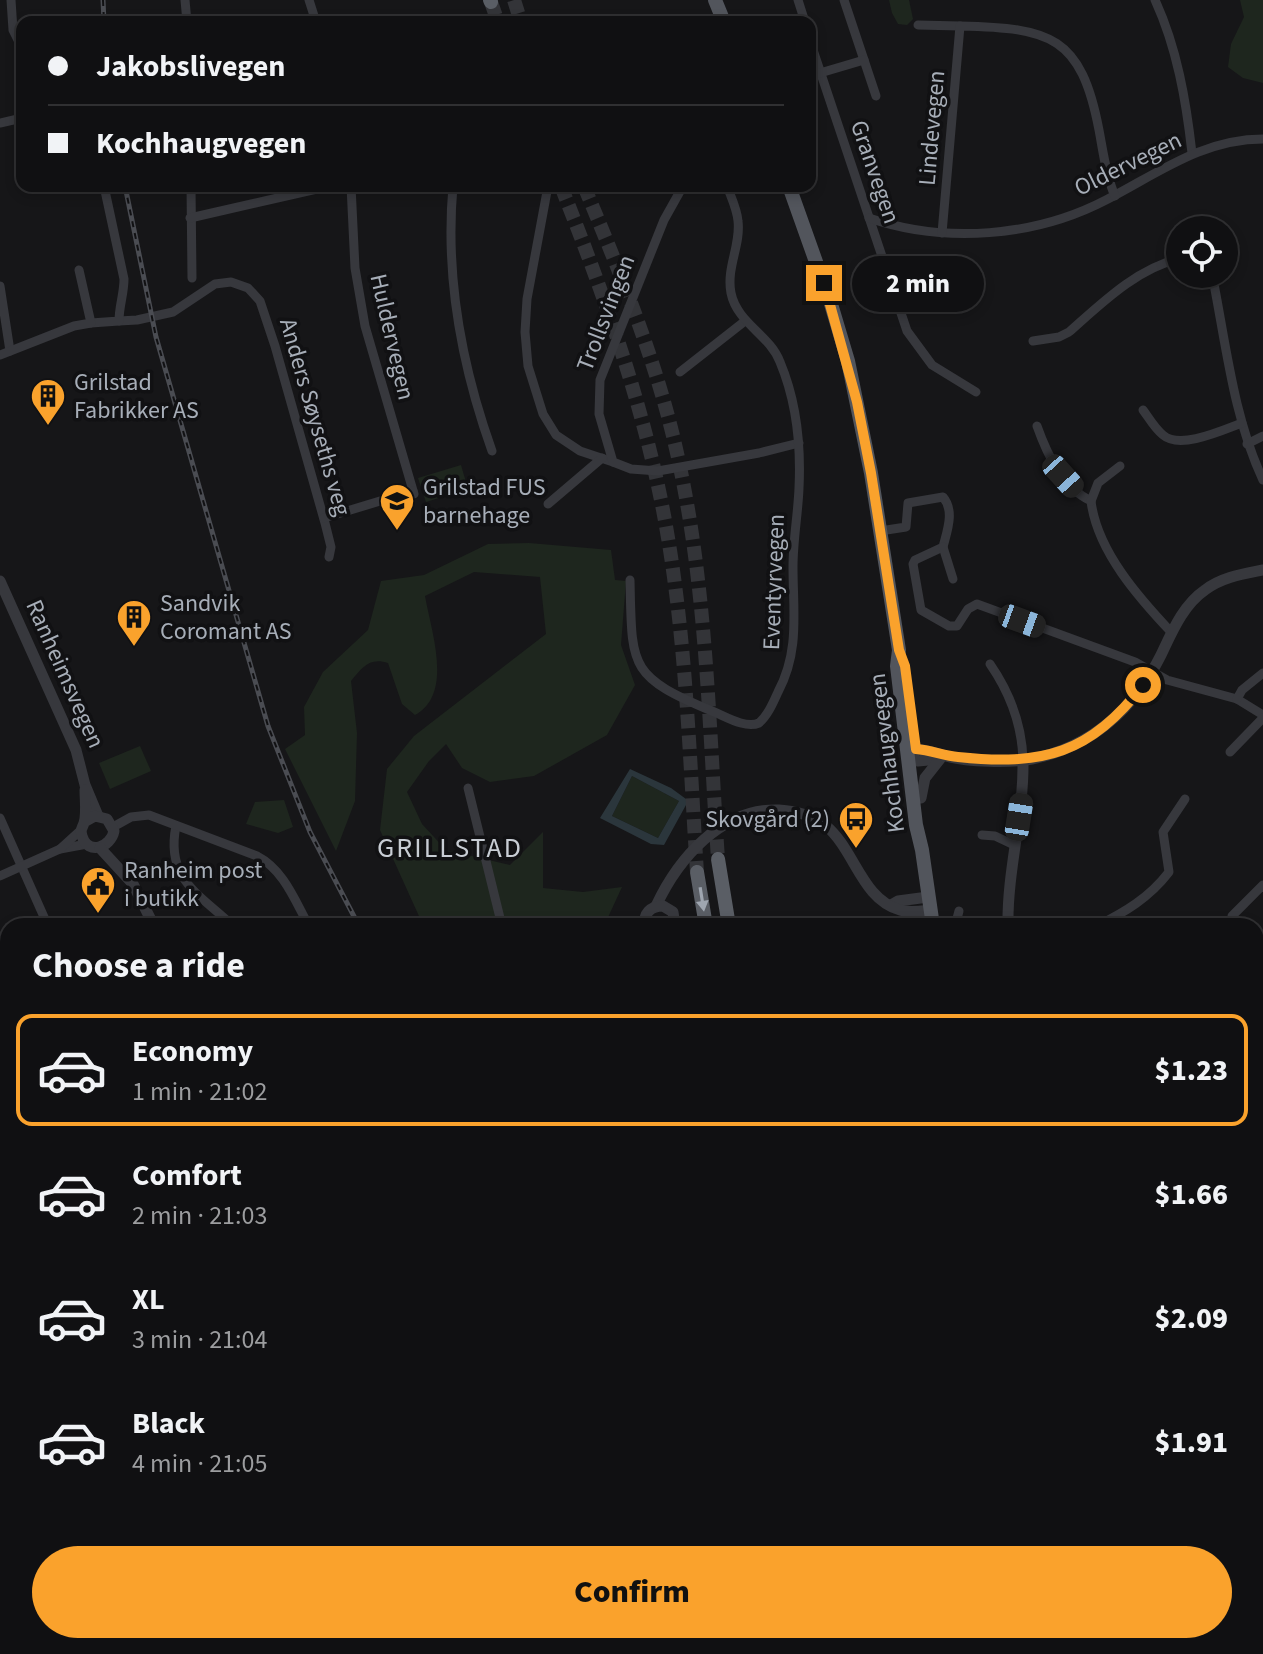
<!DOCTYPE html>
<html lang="en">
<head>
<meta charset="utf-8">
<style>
  :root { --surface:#101012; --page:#1e1e20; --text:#f1f3f6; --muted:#9c9d9f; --line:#303032; --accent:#faa22c }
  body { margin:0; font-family:"Source Sans 3",sans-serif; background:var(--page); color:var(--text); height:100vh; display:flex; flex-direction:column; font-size:30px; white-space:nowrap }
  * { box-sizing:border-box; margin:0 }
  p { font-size:26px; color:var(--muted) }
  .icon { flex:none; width:44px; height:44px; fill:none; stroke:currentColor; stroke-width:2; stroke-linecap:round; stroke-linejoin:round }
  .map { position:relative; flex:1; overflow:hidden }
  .side { position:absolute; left:0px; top:918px; width:1264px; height:736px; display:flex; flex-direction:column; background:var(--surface); border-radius:24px 24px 0 0; box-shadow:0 4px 12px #0003,0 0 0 2px var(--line) }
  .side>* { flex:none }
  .guide { position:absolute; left:16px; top:16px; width:800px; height:176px; border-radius:16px; box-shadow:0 4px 12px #0003,0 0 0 2px var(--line); display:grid; align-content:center; height:176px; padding:0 32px; background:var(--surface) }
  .tools { position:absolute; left:1166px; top:216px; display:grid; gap:16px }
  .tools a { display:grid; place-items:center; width:72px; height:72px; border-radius:50%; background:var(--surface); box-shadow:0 4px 12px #0003,0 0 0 2px var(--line); font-size:40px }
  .end { position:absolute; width:36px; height:36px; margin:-18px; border:10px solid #faa22c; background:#111; box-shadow:0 0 0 4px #111 }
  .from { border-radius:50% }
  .bubble { position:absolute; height:56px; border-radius:28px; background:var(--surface); box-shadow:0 4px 12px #0003,0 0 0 2px var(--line); font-size:26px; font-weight:800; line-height:56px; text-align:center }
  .car { position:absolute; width:24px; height:48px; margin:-24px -12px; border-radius:10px; box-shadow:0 0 6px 2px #0007; background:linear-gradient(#222 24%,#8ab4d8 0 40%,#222 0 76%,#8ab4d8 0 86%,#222 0) }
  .guide b { display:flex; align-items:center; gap:28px; height:76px; font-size:30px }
  .guide b+b { border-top:2px solid var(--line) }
  .guide i { width:20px; height:20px; background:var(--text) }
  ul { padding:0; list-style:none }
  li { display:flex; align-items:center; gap:24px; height:112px; margin:0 16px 12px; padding:0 16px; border:4px solid transparent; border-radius:16px }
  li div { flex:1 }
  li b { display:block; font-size:30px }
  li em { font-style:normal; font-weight:800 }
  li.selected { border-color:var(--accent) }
  li>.icon { width:72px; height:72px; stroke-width:1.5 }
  h2 { padding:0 32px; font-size:36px; line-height:96px }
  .action { display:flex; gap:16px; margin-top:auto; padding:16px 32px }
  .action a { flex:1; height:92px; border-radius:48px; background:var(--accent); color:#111; font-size:32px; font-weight:800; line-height:92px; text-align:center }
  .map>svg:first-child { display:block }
  .green { fill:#1e261e }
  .water { fill:#2b363c; fill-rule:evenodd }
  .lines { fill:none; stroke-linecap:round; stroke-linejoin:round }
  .stream { stroke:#2b363c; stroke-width:2 }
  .trunk-tunnel { stroke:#333438; stroke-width:14; stroke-dasharray:14 7; stroke-linecap:butt }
  .minor { stroke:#37383d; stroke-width:9 }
  .tertiary { stroke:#37383d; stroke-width:11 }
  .primary { stroke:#52555c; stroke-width:14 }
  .trunk { stroke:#5a5e65; stroke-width:14 }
  .rail-casing { stroke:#4a4c52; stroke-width:5 }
  .rail { stroke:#111113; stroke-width:2; stroke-dasharray:6; stroke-linecap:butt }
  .oneway { fill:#9fa6b0 }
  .route { stroke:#faa22c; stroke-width:10 }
  .labels { text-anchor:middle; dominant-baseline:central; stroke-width:7; stroke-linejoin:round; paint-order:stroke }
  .street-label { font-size:24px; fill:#a7aeb8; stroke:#111113 }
  .poi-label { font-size:24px; fill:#a7aeb8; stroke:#111113; text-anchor:start }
  .quarter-label { font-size:28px; letter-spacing:2px; fill:#c8cdd4; stroke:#111113 }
</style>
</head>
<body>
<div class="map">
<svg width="1263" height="1654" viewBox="0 0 1263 1654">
  <rect width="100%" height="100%" fill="#161618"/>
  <!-- green -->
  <g class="green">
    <path d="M889 0H909L913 19 907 25 898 24 892 13Z"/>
    <path d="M1240 0H1263V83L1243 78 1228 67 1231 44 1244 17Z"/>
    <path d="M461 465 468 489 426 502 418 478Z"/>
    <path d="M529 543 611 550 615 580 626 581 621 645 635 685 607 735 534 776 490 782 462 768 446 744 429 761 407 792 422 824 446 850 510 865 543 832V888L583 892 622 887 604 926 423 925 380 830 387 769 414 736 546 634 540 577 474 572 425 596C431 631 454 694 415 715L402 704 388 663C369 657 362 668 351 681L357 733 355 801 336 851 285 749 305 735 304 707 323 672 368 630 381 581 424 575 488 544Z"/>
    <path d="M140 746 151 771 110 789 99 763Z"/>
    <path d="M632 776 679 801 658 838 612 816Z"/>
    <path d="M284 800 293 827 278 833 246 824 255 802Z"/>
    <rect x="680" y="1646" width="336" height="8"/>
  </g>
  <!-- water -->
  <g class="water">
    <path d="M630 769 671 788 686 799V805L664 845 651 844 600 818ZM632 776 679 801 658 838 612 816Z"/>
    <path d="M8 1268V1646H39L34 1654H0V1275Z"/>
  </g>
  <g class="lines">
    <!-- stream -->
    <path class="stream" d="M0 1143H8"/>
    <!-- trunk-tunnel -->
    <g class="trunk-tunnel">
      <path d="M514 0 521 22"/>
      <path d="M491 2 498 22"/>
      <path d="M561 186C603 292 641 397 663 510 686 629 689 751 697 872"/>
      <path d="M584 186C622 277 660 369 680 467 707 595 709 728 718 859"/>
    </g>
    <!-- minor -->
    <g class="minor">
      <path d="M11 0 13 30 22 48"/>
      <path d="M185 0 187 22"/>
      <path d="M309 0 316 22"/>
      <path d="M798 0 805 22"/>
      <path d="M844 0 864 60"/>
      <path d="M1155 0C1177 48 1186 100 1192 153"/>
      <path d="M918 25 960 26"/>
      <path d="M810 41 907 331 932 365 976 392"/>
      <path d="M820 73 864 60 876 96"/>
      <path d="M0 123 22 118"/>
      <path d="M191 186 192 278"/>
      <path d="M351 186 355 268 365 326 414 494"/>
      <path d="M453 186C445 275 462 367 492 451"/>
      <path d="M548 186 527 299 525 332 528 366 543 414 556 435 580 451 613 462"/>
      <path d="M683 186 664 220 600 380 599 414 613 462 631 469 658 471 759 453 799 443"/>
      <path d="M190 218 330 186"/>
      <path d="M869 218C945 244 1035 237 1106 200 1157 174 1202 139 1263 139"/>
      <path d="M942 233 960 26C1051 28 1081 36 1099 130 1103 151 1106 176 1115 196"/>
      <path d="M1212 274C1226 343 1233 416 1263 480"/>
      <path d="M0 286 10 351"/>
      <path d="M119 321 137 320 173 312 215 284 231 282 248 288 260 301 275 346 325 523 331 547 329 557"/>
      <path d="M91 323 119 321C119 306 124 294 124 279L104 186"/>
      <path d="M1033 341 1059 337 1069 332C1103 302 1135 270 1180 258"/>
      <path d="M0 355 74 326 91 323 79 270"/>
      <path d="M680 372 745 321"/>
      <path d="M1143 410C1149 418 1155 429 1163 435 1180 450 1223 430 1242 423"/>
      <path d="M1037 426C1047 454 1062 487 1091 501 1097 551 1139 598 1172 633"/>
      <path d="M1247 444 1263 436"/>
      <path d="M1091 501 1098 483 1120 466"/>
      <path d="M548 504 602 458"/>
      <path d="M324 518 413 491"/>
      <path d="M880 531 906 527 908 503 943 497C955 511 947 531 943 547L915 560 913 564 921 610 949 626H957L968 609 977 604 1135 662 1167 680 1237 699 1263 715"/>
      <path d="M943 547 953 579"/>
      <path d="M630 580C632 667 628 676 712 711 725 716 745 729 759 723 768 715 773 703 778 692 800 651 793 611 793 567 793 540 798 514 799 488 801 446 796 400 780 362 770 335 737 323 731 293 726 268 741 245 738 221 737 209 731 197 727 186"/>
      <path d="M990 664C1010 693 1022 725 1023 760"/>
      <path d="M1237 699 1242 690 1263 673"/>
      <path d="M1230 752 1263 718"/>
      <path d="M468 788 502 926"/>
      <path d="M0 818 48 926"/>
      <path d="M176 826C165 880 201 895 233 926"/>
      <path d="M113 827 131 817 149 815 257 856C284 870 295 901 309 926"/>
      <path d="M982 835 995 836 1014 845"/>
      <path d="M60 849 87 844"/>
      <path d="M0 876 60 849 82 829"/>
      <path d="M1232 916 1263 885"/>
      <path d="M955 926 959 911"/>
      <path d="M1097 926C1125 912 1149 898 1169 872L1163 832 1185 799"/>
      <path d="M0 1040H8"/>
      <path d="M1256 1170 1263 1163"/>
      <path d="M210 1654 216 1646"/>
      <path d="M377 1654 383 1646"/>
    </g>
    <!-- tertiary -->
    <g class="tertiary">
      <path d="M0 581 76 750 85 785 98 816"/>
      <path d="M939 759 918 761 908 756 916 749C927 750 936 753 946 756 967 762 1010 763 1032 759 1091 747 1134 709 1161 655 1172 632 1183 605 1205 590 1222 577 1243 574 1263 570"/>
      <path d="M85 790C85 801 87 814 84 823 82 829 80 829 82 836 88 856 111 847 114 831L107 819 95 816 86 821"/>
      <path d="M921 798 925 778 940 759"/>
      <path d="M100 848 133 884 154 926"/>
      <path d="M891 905 898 901 928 897"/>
      <path d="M656 906C678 859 721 808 779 810 795 811 812 815 825 825 855 849 861 899 900 910 909 913 921 911 931 910"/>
      <path d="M645 926C643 914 650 906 663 906L673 912 675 926"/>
      <path d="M1008 926C1007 870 1024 816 1023 760"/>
      <path d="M1256 1243 1263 1245"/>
      <path d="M629 1646 630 1654"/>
    </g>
    <!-- primary -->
    <g class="primary">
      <path d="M715 0 724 22"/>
      <path d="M789 186 831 304 848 361 871 473 899 650 897 666 916 825 922 850 933 926"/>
    </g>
    <!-- trunk -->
    <g class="trunk">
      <path d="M490 0 491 2"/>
      <path d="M718 859 729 926"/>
      <path d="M697 872 706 926"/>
      <path d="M1256 1358 1263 1359"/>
      <path d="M1256 1368 1263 1369"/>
      <path d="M1256 1380 1263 1381"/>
      <path d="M1256 1622 1263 1635"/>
      <path d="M1256 1645 1261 1654"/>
    </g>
    <!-- rail casing -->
    <g class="rail-casing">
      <g id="rail">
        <path d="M103 0 104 22"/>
        <path d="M125 186 156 337 268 726 310 832 359 926"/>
        <path d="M434 1646 436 1654"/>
      </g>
    </g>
    <!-- rail -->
    <use href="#rail" class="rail"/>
  </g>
  <!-- one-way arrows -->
  <defs><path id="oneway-solid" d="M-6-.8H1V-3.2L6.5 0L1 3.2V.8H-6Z" transform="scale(2)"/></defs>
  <use class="oneway" href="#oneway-solid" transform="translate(702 899) rotate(81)"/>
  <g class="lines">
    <!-- route -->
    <path class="route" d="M824 283 857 402 871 473 899 650 905 666 916 749C931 750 944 756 958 757 1042 766 1091 754 1143 685"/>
  </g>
  <!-- icons -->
  <defs>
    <g id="building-pin" transform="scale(1.8)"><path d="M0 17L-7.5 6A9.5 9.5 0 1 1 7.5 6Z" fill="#faa22c" stroke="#111113"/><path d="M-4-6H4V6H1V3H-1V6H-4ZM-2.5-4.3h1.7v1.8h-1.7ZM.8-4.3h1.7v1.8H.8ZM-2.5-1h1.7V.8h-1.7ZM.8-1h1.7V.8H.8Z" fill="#111"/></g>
    <g id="school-pin" transform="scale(1.8)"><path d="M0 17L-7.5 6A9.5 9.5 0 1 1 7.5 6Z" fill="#faa22c" stroke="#111113"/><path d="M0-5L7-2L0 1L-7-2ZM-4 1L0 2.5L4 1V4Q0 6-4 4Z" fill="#111"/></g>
    <g id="bus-pin" transform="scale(1.8)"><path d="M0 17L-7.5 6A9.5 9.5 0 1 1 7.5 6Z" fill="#faa22c" stroke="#111113"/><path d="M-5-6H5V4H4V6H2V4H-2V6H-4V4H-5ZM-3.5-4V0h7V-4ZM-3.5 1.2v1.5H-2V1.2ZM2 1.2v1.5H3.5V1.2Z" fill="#111"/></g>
    <g id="civic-pin" transform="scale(1.8)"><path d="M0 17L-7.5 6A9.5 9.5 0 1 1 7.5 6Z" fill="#faa22c" stroke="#111113"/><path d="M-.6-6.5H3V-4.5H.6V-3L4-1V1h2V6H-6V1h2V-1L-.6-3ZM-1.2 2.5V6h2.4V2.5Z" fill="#111"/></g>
  </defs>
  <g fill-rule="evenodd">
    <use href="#building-pin" x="48" y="396"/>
    <use href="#school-pin" x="397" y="501"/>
    <use href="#building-pin" x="134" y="617"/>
    <use href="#bus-pin" x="856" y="819"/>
    <use href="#civic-pin" x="98" y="884"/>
  </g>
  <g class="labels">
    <!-- street labels -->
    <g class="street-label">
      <text transform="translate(932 128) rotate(-85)">Lindevegen</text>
      <text transform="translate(1128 164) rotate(-26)">Oldervegen</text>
      <text transform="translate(875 172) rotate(71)">Granvegen</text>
      <text transform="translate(606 313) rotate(-69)">Trollsvingen</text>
      <text transform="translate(392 337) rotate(77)">Huldervegen</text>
      <text transform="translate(315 417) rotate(74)">Anders Søyseths veg</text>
      <text transform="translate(774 582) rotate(-88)">Eventyrvegen</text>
      <text transform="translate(65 674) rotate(66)">Ranheimsvegen</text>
      <text transform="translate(887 753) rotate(-97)">Kochhaugvegen</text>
    </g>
    <!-- poi labels -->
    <g class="poi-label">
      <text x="74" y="382">Grilstad<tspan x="74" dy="28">Fabrikker AS</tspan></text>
      <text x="423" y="487">Grilstad FUS<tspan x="423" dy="28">barnehage</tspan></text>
      <text x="160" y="603">Sandvik<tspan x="160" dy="28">Coromant AS</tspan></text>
      <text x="830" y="819" text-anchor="end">Skovgård (2)</text>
      <text x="124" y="870">Ranheim post<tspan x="124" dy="28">i butikk</tspan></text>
    </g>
    <!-- quarter labels -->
    <g class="quarter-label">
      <text x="450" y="848">GRILLSTAD</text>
    </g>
  </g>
</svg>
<div class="tools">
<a><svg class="icon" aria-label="locate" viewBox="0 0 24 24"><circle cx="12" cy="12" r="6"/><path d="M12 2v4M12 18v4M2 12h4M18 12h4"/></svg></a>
</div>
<i class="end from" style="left:1143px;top:685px"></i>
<i class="end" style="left:824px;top:283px"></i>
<div class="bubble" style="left:852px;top:256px;width:132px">2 min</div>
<i class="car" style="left:1063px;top:476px;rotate:138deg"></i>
<i class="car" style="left:1022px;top:621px;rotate:110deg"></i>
<i class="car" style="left:1019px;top:817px;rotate:9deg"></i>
<div class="guide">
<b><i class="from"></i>Jakobslivegen</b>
<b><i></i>Kochhaugvegen</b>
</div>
<section class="side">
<h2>Choose a ride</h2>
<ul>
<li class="selected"><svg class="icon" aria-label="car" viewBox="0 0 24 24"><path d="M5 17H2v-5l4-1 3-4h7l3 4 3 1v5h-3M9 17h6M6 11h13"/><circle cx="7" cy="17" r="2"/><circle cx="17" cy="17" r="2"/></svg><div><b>Economy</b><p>1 min · 21:02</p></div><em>$1.23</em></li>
<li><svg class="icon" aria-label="car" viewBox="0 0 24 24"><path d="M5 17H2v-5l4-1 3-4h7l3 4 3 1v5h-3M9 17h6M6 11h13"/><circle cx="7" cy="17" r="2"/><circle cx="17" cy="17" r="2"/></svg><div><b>Comfort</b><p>2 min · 21:03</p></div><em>$1.66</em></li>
<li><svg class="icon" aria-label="car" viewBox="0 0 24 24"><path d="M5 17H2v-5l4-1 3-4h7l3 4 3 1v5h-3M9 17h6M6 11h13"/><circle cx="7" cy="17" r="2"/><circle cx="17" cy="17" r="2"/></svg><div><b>XL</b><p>3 min · 21:04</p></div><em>$2.09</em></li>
<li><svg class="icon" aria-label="car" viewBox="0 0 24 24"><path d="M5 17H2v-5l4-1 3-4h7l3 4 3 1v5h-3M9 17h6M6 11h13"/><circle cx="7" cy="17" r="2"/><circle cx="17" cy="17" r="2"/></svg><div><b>Black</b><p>4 min · 21:05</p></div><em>$1.91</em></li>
</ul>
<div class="action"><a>Confirm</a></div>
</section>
</div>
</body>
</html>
